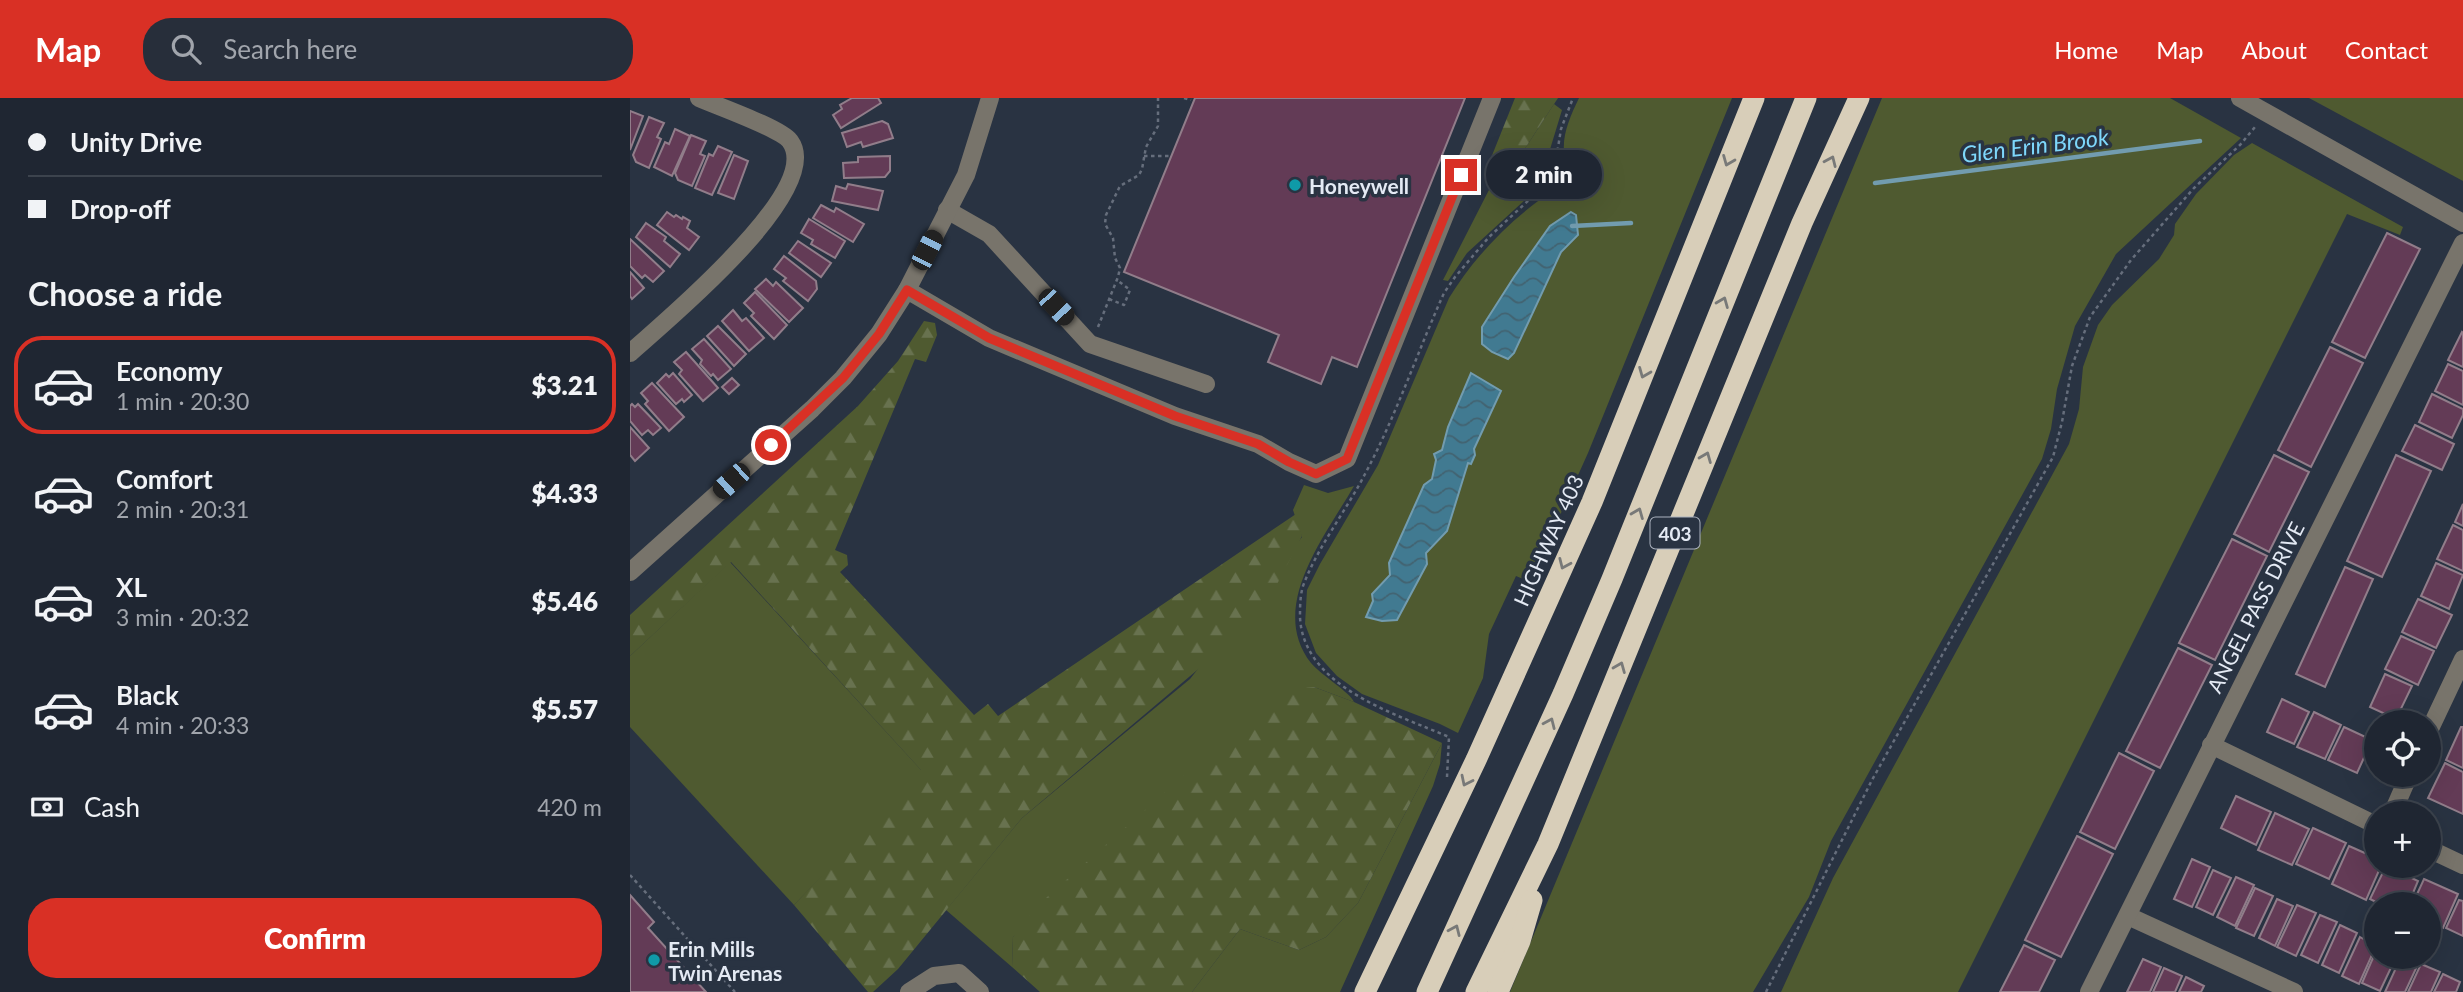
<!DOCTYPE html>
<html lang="en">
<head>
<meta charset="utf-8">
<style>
  :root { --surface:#1f2632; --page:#272e3a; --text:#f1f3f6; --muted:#a1a5ac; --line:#3c434d; --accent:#d93025 }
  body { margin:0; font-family:Lato,sans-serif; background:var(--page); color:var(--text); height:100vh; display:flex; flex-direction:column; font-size:26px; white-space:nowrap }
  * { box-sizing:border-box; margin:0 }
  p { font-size:23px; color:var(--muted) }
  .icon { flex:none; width:38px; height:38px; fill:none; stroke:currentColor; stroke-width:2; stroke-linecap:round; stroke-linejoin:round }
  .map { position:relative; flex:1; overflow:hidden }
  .sheet { display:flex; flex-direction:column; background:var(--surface); width:630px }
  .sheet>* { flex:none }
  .top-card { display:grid; align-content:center; height:154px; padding:0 28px; background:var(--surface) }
  .fabs { position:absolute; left:1734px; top:612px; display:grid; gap:14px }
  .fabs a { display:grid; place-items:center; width:77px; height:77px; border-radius:50%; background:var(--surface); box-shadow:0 7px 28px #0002,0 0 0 2px var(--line); font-size:35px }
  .end { position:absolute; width:32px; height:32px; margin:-16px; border:9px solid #d93025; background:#fff; box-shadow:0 0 0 4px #fff }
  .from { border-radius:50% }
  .bubble { position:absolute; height:49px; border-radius:24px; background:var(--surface); box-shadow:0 7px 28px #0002,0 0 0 2px var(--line); font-size:23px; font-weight:800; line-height:49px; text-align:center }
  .car { position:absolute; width:21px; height:42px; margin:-21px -10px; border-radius:9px; box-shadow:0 0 5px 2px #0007; background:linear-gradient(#222 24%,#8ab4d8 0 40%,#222 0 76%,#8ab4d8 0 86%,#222 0) }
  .top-card b { display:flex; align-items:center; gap:24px; height:66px; font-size:26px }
  .top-card b+b { border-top:2px solid var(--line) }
  .top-card i { width:18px; height:18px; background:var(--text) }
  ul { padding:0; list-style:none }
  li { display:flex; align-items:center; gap:21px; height:98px; margin:0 14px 10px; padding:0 14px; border:4px solid transparent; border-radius:28px }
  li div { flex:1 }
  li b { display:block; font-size:26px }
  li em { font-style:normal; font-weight:800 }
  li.on { border-color:var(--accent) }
  li>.icon { width:63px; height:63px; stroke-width:1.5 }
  h2 { padding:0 28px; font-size:32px; line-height:84px }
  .pay { display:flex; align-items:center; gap:18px; height:77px; padding:0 28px; font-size:26px }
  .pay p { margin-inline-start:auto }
  .cta { display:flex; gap:14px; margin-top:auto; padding:14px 28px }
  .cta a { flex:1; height:80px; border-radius:28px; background:var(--accent); color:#fff; font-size:28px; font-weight:800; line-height:80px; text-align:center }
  header { display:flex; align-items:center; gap:42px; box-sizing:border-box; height:98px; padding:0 35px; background:var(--accent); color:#fff }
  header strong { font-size:33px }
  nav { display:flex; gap:38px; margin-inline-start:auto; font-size:24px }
  .search { width:490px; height:63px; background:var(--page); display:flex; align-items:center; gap:18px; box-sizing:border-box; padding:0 24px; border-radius:28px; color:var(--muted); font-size:26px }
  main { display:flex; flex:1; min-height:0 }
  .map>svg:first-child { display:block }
  .green { fill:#4f5a30 }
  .forest { fill:url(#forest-firs) }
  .water { fill:url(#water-waves); stroke:#729caf; stroke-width:2 }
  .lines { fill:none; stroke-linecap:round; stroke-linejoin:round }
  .stream { stroke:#729caf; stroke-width:4.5 }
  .building { fill:#633b56; stroke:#917d8a; stroke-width:2 }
  .path { stroke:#666e7c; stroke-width:2.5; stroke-dasharray:3.5 3.5; stroke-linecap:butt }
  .minor { stroke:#78746b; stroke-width:18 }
  .highway { stroke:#d8ceb9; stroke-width:21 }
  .oneway { stroke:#787978 }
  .route { stroke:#d93025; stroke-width:9 }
  .culture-dot { fill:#0f9aa8; stroke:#293342; stroke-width:2.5 }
  .labels { text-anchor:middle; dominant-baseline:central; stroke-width:7; stroke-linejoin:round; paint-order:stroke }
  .shield { fill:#293342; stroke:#acb3bf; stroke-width:2 }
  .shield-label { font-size:19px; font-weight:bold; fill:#e4eaf4 }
  .poi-label { font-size:21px; font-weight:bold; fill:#e4eaf4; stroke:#293342; text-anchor:start }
  .street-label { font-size:21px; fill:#e4eaf4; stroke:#293342 }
  .water-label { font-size:23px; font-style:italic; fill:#7ed7fb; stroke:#293342 }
</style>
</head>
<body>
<header>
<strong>Map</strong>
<div class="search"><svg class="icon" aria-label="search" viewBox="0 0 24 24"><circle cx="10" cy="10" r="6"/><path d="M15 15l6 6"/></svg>Search here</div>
<nav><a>Home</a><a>Map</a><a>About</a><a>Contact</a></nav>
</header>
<main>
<section class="sheet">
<div class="top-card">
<b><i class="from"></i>Unity Drive</b>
<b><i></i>Drop-off</b>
</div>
<h2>Choose a ride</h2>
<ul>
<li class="on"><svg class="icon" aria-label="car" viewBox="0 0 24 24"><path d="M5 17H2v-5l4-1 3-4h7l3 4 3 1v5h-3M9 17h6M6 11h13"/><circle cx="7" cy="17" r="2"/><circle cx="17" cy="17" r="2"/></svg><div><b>Economy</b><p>1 min · 20:30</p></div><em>$3.21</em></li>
<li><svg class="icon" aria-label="car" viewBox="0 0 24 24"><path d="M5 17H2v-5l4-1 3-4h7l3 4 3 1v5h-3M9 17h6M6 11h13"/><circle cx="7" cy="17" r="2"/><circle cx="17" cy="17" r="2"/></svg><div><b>Comfort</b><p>2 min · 20:31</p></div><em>$4.33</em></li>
<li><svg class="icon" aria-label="car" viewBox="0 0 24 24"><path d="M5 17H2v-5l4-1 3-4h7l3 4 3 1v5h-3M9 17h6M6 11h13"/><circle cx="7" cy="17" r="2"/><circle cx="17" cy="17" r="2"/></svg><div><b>XL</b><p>3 min · 20:32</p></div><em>$5.46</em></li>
<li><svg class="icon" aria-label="car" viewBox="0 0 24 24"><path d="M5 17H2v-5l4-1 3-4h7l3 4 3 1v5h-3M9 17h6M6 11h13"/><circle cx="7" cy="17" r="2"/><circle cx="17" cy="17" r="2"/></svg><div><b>Black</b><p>4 min · 20:33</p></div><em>$5.57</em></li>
</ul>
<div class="pay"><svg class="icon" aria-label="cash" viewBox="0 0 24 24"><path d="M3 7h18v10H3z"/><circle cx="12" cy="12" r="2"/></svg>Cash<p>420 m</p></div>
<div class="cta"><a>Confirm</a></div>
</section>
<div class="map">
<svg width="1833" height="894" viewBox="0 0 1833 894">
  <defs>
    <pattern id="forest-firs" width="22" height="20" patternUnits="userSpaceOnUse" patternTransform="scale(1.75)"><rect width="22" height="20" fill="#4f5a30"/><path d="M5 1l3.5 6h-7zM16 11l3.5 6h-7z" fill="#68724f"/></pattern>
    <pattern id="water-waves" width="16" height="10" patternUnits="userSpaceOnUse" patternTransform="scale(1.75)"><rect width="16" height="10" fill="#417a91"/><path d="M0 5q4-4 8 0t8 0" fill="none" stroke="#426371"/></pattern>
  </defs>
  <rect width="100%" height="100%" fill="#293342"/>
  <!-- green -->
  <g class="green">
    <path d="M949 0H1102L958 355 900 484 886 478 859 536 853 580 828 635 810 626 732 596 707 578 686 555 675 526 677 492 690 466 748 367 819 200C846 156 885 116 929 89L956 97 961 95C956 90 948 86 944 80 925 53 936 27 949 0Z"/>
    <path d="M1252 0H1540L1611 40 1486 156 1445 228 1427 291 1421 331 1412 361 1201 743 1179 799 1123 894H880Z"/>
    <path d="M1679 0H1833V83Z"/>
    <path d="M924 6 932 12 911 81 897 100 837 155 818 183 813 182 862 86 877 78Z"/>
    <path d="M1622 45 1773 129 1770 137 1717 116 1328 894H1151L1203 780 1439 346 1449 311 1453 269 1468 227 1482 207 1529 161 1544 137 1545 126 1566 96 1604 57Z"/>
    <path d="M674 387 698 395 724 388C696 437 637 509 681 565 691 577 721 595 724 604L684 589 383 839 382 869 316 812 392 720 560 581 672 439 663 412Z"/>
    <path d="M100 464 293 674 164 807 0 629V558Z"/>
    <path d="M812 645 810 666 803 688 710 894H562L610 831 669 852 696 839 728 805Z"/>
  </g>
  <!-- forest -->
  <g class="forest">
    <path d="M885 0H928L877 78 862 86 855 75Z"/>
    <path d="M294 223 305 225 307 237 296 264 285 261 205 452 217 457 218 467 210 474 344 617 358 606 368 618 666 416 672 438 630 519 392 720 268 871 243 894H238L164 807 291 672 101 464 0 558V517L228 308 268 263Z"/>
    <path d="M684 589 724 604 812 645 728 805 696 839 669 852 610 831 562 894H410L382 869 383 839 407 808 650 592Z"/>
  </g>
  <!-- water -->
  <g class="water">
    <path d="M941 114 946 117 948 137 931 154 884 255 878 261 862 254 852 246V229L884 179 920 128Z"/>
    <path d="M841 275 871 293 844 351 845 357 841 366 838 365 817 433 796 455 797 466 767 522 752 523 736 519 743 503 742 496 760 477 759 465 794 387 802 381 806 362 804 356 812 352 818 329Z"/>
  </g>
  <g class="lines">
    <!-- stream -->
    <g class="stream">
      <path d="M1245 85 1570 43"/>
      <path d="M942 128 1001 125"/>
    </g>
  </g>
  <!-- building -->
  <g class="building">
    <path d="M222 0H248L251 5 211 30 203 17 212 11 210 7Z"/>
    <path d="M565 0H835L727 269 702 259 691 286 638 264 649 237 494 174Z"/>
    <path d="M0 13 13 18 0 52Z"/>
    <path d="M19 19 34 25 27 39 31 41 19 70 6 64 3 57Z"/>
    <path d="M252 23 258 26 263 40 233 49 231 44 217 49 212 35Z"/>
    <path d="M45 31 60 38 42 78 24 69 35 44 39 46Z"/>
    <path d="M61 37 76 43 70 56 75 58 62 88 48 82 45 75Z"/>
    <path d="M88 48 102 54 82 97 65 90 79 56 83 58Z"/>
    <path d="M104 57 118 63 104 101 88 95Z"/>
    <path d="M260 58V73L255 79 214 80 213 65 228 64V59Z"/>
    <path d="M218 86 253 93 248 112 202 103 206 88 216 91Z"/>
    <path d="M191 107 204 114 206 110 234 126 223 144 183 120Z"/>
    <path d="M37 114 44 119 46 117 52 121 53 119 60 123 57 130 69 139 59 152 27 127Z"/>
    <path d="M179 121 215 143 205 160 181 146 183 142 171 135Z"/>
    <path d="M16 125 36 139 34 143 50 156 40 169 6 139Z"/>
    <path d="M1757 135 1790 151 1735 260 1702 244Z"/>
    <path d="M0 141 34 173 23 184 15 177 12 180 0 168Z"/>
    <path d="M168 143 201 165 191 179 159 155Z"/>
    <path d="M154 158 186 183 187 191 178 203 153 183 156 180 144 171Z"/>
    <path d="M0 174 14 190 2 201 0 198Z"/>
    <path d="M136 181 143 188 146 184 173 210 159 224 125 191Z"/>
    <path d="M125 194 157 227 144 241 121 218 124 215 114 205Z"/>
    <path d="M103 212 112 223 116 220 134 240 119 253 92 223Z"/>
    <path d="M88 228 116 256 104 268 77 238Z"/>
    <path d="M1832 234 1833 235V269L1818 262Z"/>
    <path d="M74 241 101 271 88 282 83 276 81 278 70 266 72 262 62 251Z"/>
    <path d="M1700 249 1733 265 1681 369 1648 352Z"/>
    <path d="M56 254 88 290 73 303 49 276 52 272 44 264Z"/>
    <path d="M1818 266 1833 273V307L1805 293Z"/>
    <path d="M43 275 62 297 54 304 52 301 46 306 27 285 36 276 39 279Z"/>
    <path d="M102 280 109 287 99 296 92 289Z"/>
    <path d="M22 285 54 319 39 333 15 306 18 303 11 295Z"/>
    <path d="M1802 296 1833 311V317L1822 340 1789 324Z"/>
    <path d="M2 306 5 309 8 306 31 330 23 337 18 332 12 337 0 323V308Z"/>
    <path d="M1785 327 1824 346 1812 372 1772 353Z"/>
    <path d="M0 329 19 350 5 363 0 357Z"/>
    <path d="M1644 357 1679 374 1639 454 1604 436Z"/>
    <path d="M1766 357 1801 373 1752 479 1717 463Z"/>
    <path d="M1833 406V428L1825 424Z"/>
    <path d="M1823 427 1833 432V473L1807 461Z"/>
    <path d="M1602 441 1637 458 1585 562 1549 545Z"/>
    <path d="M1806 465 1833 477 1819 511 1791 498Z"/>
    <path d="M1715 469 1743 481 1695 589 1666 576Z"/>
    <path d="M1788 501 1822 517 1806 550 1772 534Z"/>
    <path d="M1771 538 1804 553 1788 587 1755 571Z"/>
    <path d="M1548 550 1582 567 1530 670 1496 653Z"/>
    <path d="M1755 576 1782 588 1766 621 1740 609Z"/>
    <path d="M1652 601 1679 614 1664 646 1637 634Z"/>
    <path d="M1684 614 1711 627 1695 661 1667 649Z"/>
    <path d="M1714 629 1742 642 1727 675 1698 662Z"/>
    <path d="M1831 629H1833V670L1816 662Z"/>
    <path d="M1489 655 1524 673 1485 751 1450 734Z"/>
    <path d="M1815 665 1833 674V716L1798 700Z"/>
    <path d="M1606 698 1641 714 1626 747 1591 730Z"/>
    <path d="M1645 715 1679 731 1662 767 1628 752Z"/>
    <path d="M1683 730 1716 745 1699 781 1666 766Z"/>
    <path d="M1447 738 1483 756 1431 859 1395 842Z"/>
    <path d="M1719 748 1746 760V768H1751L1736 802 1702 786Z"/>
    <path d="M1562 761 1580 769 1562 809 1544 801Z"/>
    <path d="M1756 768 1788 783 1778 807H1752L1740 801Z"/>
    <path d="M1583 772 1601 780 1583 817 1566 809Z"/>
    <path d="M1606 779 1624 787 1605 828 1587 819Z"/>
    <path d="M1794 781 1828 796 1813 830 1799 823V807H1782Z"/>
    <path d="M1625 790 1643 798 1624 838 1606 830Z"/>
    <path d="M0 797 24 824 18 830 76 894H0Z"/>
    <path d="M1647 801 1663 808 1645 848 1629 840Z"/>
    <path d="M1829 802 1833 803V838L1816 830Z"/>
    <path d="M1667 807 1686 815 1666 858 1647 849Z"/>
    <path d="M1690 817 1707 824 1688 865 1671 857Z"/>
    <path d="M1710 827 1727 835 1709 875 1692 867Z"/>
    <path d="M1730 839 1746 848 1729 886 1712 878Z"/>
    <path d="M1394 847 1425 862 1409 894H1370Z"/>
    <path d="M1746 853V859H1766L1750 893 1732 885Z"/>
    <path d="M1771 859H1779L1789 864 1775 894H1755Z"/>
    <path d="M1513 861 1531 869 1520 894H1497Z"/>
    <path d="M1791 866 1810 874 1801 894H1778Z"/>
    <path d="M1534 870 1552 878 1545 894H1523Z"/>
    <path d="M1813 876 1830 884 1826 894H1804Z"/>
    <path d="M1556 879 1574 888 1571 894H1549Z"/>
  </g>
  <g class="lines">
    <!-- path -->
    <g class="path">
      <path d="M554 0 561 2"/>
      <path d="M514 58H539"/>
      <path d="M479 201 494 207 500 192 487 182"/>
      <path d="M468 229 488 179 490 170 485 160 483 140 475 126 476 117 490 88 509 77 512 71 516 49 528 28V0"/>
      <path d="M817 679 819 639C766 616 673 589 670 519 670 509 670 498 673 488 688 448 716 413 735 376 766 318 787 255 814 195L825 179 859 139 913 89 926 62 931 31 943 0"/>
      <path d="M0 777 105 894"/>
      <path d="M1136 894 1242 682 1423 359 1432 324 1442 268 1460 219 1501 162 1564 90 1610 47 1625 29"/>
    </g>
    <!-- minor -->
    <g class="minor">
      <path d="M1610 0 1833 125"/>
      <path d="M317 112 359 136 460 246 576 286"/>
      <path d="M277 192 359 240 545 318 628 346 659 364 686 376 717 361 862 0"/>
      <path d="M0 255C33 225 196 92 160 43 150 30 87 8 69 0"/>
      <path d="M0 474 182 311 213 280 249 236 277 192 336 77 360 0"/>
      <path d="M1799 633 1833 561"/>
      <path d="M1581 647 1746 727"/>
      <path d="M1762 716 1779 677"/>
      <path d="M1799 751 1833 767"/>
      <path d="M1498 818 1664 894"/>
      <path d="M279 894 304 878 329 875 350 894"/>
      <path d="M1459 894 1833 145"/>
    </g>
    <!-- highway -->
    <g class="highway">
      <path d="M735 894 846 662 962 404 1124 0"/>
      <path d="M797 894 933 596 982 481 1176 0"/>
      <path d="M846 894 918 746 1172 125 1229 0"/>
      <path d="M868 894 890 843 902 802"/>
    </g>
  </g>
  <!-- one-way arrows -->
  <defs><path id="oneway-chevron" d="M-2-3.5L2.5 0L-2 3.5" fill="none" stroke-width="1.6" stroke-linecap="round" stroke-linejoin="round" transform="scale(1.75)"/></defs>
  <g class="oneway">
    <use href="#oneway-chevron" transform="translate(1098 63) rotate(112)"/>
    <use href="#oneway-chevron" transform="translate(1201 63) rotate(-66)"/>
    <use href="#oneway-chevron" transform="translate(1093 204) rotate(-68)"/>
    <use href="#oneway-chevron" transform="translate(1014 275) rotate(112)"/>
    <use href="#oneway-chevron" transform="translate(1076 359) rotate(-68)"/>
    <use href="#oneway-chevron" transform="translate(1008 415) rotate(-68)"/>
    <use href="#oneway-chevron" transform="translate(934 466) rotate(114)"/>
    <use href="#oneway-chevron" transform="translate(990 569) rotate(-68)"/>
    <use href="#oneway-chevron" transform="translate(920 625) rotate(-66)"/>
    <use href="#oneway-chevron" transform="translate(836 683) rotate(116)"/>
    <use href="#oneway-chevron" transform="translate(825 832) rotate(-66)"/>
  </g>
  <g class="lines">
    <!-- route -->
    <path class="route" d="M141 347 213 280 249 236 277 192 359 240 545 318 628 346 659 364 686 376 717 361 831 77"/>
  </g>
  <!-- markers -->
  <g class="culture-dot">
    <circle cx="665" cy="87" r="7"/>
    <circle cx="24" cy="862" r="7"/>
  </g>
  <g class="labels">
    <!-- shield labels -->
    <rect class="shield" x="1020.5" y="419.5" width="49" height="31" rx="5"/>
    <g class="shield-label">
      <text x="1045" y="435">403</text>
    </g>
    <!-- poi labels -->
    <g class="poi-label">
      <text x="679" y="87">Honeywell</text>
      <text x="38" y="850">Erin Mills<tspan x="38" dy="24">Twin Arenas</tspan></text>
    </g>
    <!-- street labels -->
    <g class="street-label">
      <text transform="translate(918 442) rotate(-66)">HIGHWAY 403</text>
      <text transform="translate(1625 509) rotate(-63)">ANGEL PASS DRIVE</text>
    </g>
    <!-- water labels -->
    <g class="water-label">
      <text transform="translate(1405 47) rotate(-7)">Glen Erin Brook</text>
    </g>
  </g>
</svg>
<div class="fabs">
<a><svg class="icon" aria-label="locate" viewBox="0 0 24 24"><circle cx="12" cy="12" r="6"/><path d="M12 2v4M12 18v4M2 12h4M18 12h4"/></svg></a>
<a>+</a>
<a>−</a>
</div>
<i class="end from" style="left:141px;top:347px"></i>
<i class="end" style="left:831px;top:77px"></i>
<div class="bubble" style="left:856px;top:52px;width:116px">2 min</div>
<i class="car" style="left:297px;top:152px;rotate:27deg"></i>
<i class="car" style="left:426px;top:209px;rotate:137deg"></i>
<i class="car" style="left:101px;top:383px;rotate:228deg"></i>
</div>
</main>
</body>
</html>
